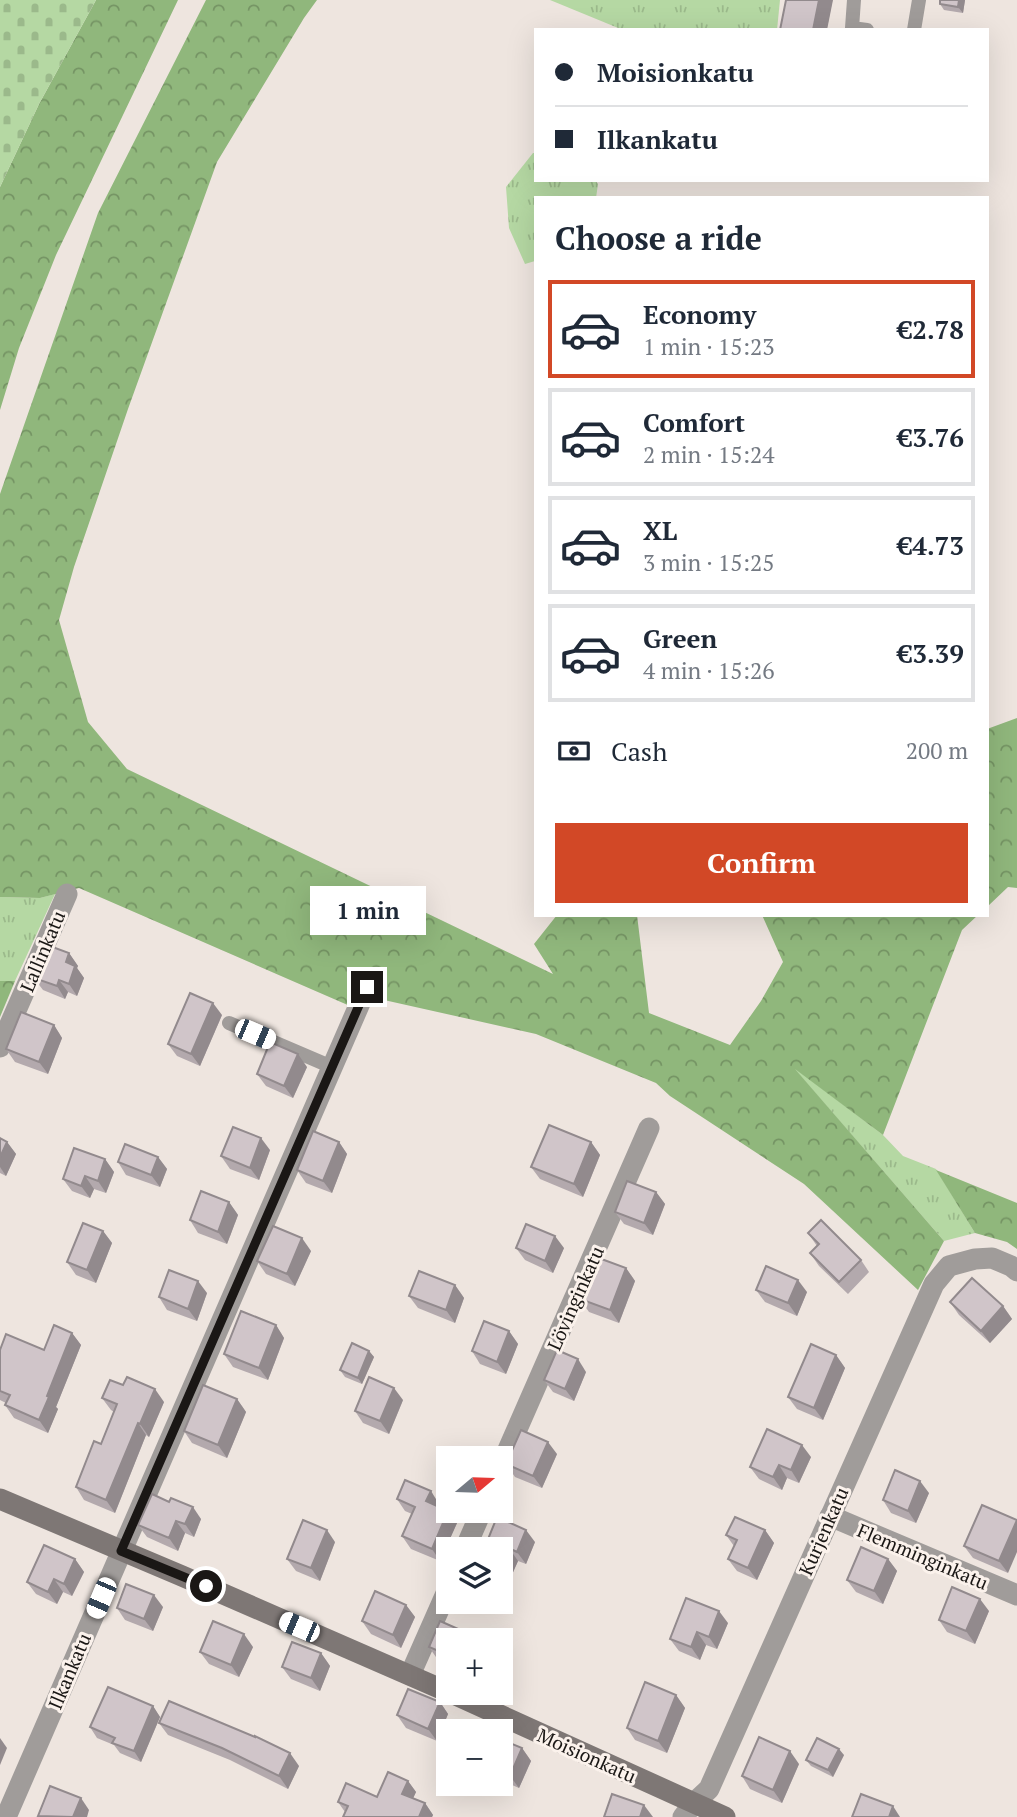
<!DOCTYPE html>
<html lang="en">
<head>
<meta charset="utf-8">
<style>
  :root { --surface:#fff; --page:#f2f2f3; --text:#1f2937; --muted:#747a83; --line:#e0e1e3; --accent:#d24826 }
  body { margin:0; font-family:"PT Serif",serif; background:var(--page); color:var(--text); height:100vh; display:flex; flex-direction:column; font-size:26px; white-space:nowrap }
  * { box-sizing:border-box; margin:0 }
  p { font-size:23px; color:var(--muted) }
  .icon { flex:none; width:38px; height:38px; fill:none; stroke:currentColor; stroke-width:2; stroke-linecap:round; stroke-linejoin:round }
  .map { position:relative; flex:1; overflow:hidden }
  .details { position:absolute; left:534px; top:196px; width:455px; height:721px; display:flex; flex-direction:column; background:var(--surface); border-radius:0px; box-shadow:0 7px 28px #0002 }
  .details>* { flex:none }
  .banner { position:absolute; left:534px; top:28px; width:455px; height:154px; border-radius:0px; box-shadow:0 7px 28px #0002; display:grid; align-content:center; height:154px; padding:0 21px; background:var(--surface) }
  .needle { width:46px; rotate:71deg }
  .controls { position:absolute; left:436px; top:1446px; display:grid; gap:14px }
  .controls a { display:grid; place-items:center; width:77px; height:77px; border-radius:0px; background:var(--surface); box-shadow:0 7px 28px #0002; font-size:35px }
  .end { position:absolute; width:32px; height:32px; margin:-16px; border:9px solid #1a1715; background:#fff; box-shadow:0 0 0 4px #fff }
  .from { border-radius:50% }
  .bubble { position:absolute; height:49px; border-radius:0px; background:var(--surface); box-shadow:0 7px 28px #0002; font-size:23px; font-weight:700; line-height:49px; text-align:center }
  .car { position:absolute; width:21px; height:42px; margin:-21px -10px; border-radius:9px; box-shadow:0 0 5px 2px #0007; background:linear-gradient(#fff 24%,#345 0 40%,#fff 0 76%,#345 0 86%,#fff 0) }
  .banner b { display:flex; align-items:center; gap:24px; height:66px; font-size:26px }
  .banner b+b { border-top:2px solid var(--line) }
  .banner i { width:18px; height:18px; background:var(--text) }
  ul { padding:0; list-style:none }
  li { display:flex; align-items:center; gap:21px; height:98px; margin:0 14px 10px; padding:0 7px; border:4px solid var(--line); border-radius:0px }
  li div { flex:1 }
  li b { display:block; font-size:26px }
  li em { font-style:normal; font-weight:700 }
  li.selected { border-color:var(--accent) }
  li>.icon { width:63px; height:63px; stroke-width:1.5 }
  h2 { padding:0 21px; font-size:32px; line-height:84px }
  .pay { display:flex; align-items:center; gap:18px; height:77px; padding:0 21px; font-size:26px }
  .pay p { margin-inline-start:auto }
  .primary-button { display:flex; gap:14px; margin-top:auto; padding:14px 21px }
  .primary-button a { flex:1; height:80px; border-radius:0px; background:var(--accent); color:#fff; font-size:28px; font-weight:700; line-height:80px; text-align:center }
  .map>svg:first-child { display:block }
  .grass { fill:url(#grass-tufts) }
  .forest { fill:url(#forest-crowns) }
  .cemetery { fill:url(#cemetery-stones) }
  .lines { fill:none; stroke-linecap:round; stroke-linejoin:round }
  .lane { stroke:#a09c9a; stroke-width:14 }
  .street { stroke:#a09c9a; stroke-width:21 }
  .secondary { stroke:#7e7775; stroke-width:21 }
  .wall { fill:#b3a9ad }
  .shaded-wall { fill:#928a8d }
  .building { fill:#d0c5c9; stroke:#928a8d; stroke-width:2 }
  .route { stroke:#1a1715; stroke-width:9 }
  .labels { text-anchor:middle; dominant-baseline:central; stroke-width:6; stroke-linejoin:round; paint-order:stroke }
  .street-label { font-size:19px; fill:#1a1715; stroke:#fbf2ec }
</style>
</head>
<body>
<div class="map">
<svg width="1017" height="1817" viewBox="0 0 1017 1817">
  <defs>
    <pattern id="grass-tufts" width="24" height="20" patternUnits="userSpaceOnUse" patternTransform="scale(1.75)"><rect width="24" height="20" fill="#b5d8a3"/><path d="M3 7l-1-3M5 7V3M7 7l1-3M15 17l-1-3M17 17v-4M19 17l1-3" fill="none" stroke="#9bb98b"/></pattern>
    <pattern id="forest-crowns" width="20" height="18" patternUnits="userSpaceOnUse" patternTransform="scale(1.75)"><rect width="20" height="18" fill="#90b77c"/><path d="M2 6a3 3 0 1 1 6 0M12 15a3 3 0 1 1 6 0" fill="none" stroke="#759464"/></pattern>
    <pattern id="cemetery-stones" width="16" height="16" patternUnits="userSpaceOnUse" patternTransform="scale(1.75)"><rect width="16" height="16" fill="#b5d8a3"/><path d="M2 7V4a2 2 0 0 1 4 0v3zM10 15v-3a2 2 0 0 1 4 0v3z" fill="#9bb98b"/></pattern>
  </defs>
  <rect width="100%" height="100%" fill="#eee5df"/>
  <!-- grass -->
  <g class="grass">
    <path d="M550 0H780L777 30H623Z"/>
    <path d="M533 153H535L536 180H595L598 184 596 198H536L535 261 525 264 509 228 506 187Z"/>
    <path d="M55 894 15 981H0V897L40 898Z"/>
    <path d="M791 1065 883 1135 903 1156 936 1169 975 1233 944 1241Z"/>
  </g>
  <!-- forest -->
  <g class="forest">
    <path d="M96 0H178L56 255 19 348 0 410V187L39 104Z"/>
    <path d="M206 0H317L304 18 217 162 128 409 74 567 59 620 88 722 127 769 553 974 534 944 557 915H637L649 1013 730 1045 761 1001 783 962 762 915H978L962 930 883 1135 795 1069 944 1241 918 1290 804 1184 670 1096 656 1083 536 1034 375 998 350 1006 79 888 40 898 0 897V494L98 213Z"/>
    <path d="M1017 718V888L1008 887 987 907V729Z"/>
    <path d="M0 981H15L0 1017Z"/>
    <path d="M936 1170 1017 1203V1249L1007 1242 975 1233Z"/>
  </g>
  <!-- cemetery -->
  <path class="cemetery" d="M0 0H96L39 104 0 187Z"/>
  <g class="lines">
    <!-- lane -->
    <g class="lane">
      <path d="M854 0 852 28 867 30"/>
      <path d="M914 30 919 0"/>
      <path d="M229 1023 332 1067"/>
    </g>
    <!-- street -->
    <g class="street">
      <path d="M0 1047 67 894"/>
      <path d="M500 1468 649 1128"/>
      <path d="M830 1516 1017 1595"/>
      <path d="M465 1549 482 1510"/>
      <path d="M410 1675 448 1589"/>
      <path d="M6 1817 367 987"/>
      <path d="M683 1817 694 1803 709 1789 934 1284 949 1266 975 1259 992 1258 1011 1266 1017 1271"/>
    </g>
    <!-- secondary -->
    <g class="secondary">
      <path d="M0 1499 182 1576 448 1692"/>
      <path d="M449 1692 725 1817"/>
    </g>
  </g>
  <!-- wall -->
  <g class="wall">
    <path d="M940 0H965L963 13 944 10 940 4Z"/>
    <path d="M69 953 78 966 77 968 84 978 77 996 68 992 65 999 43 990 34 978Z"/>
    <path d="M222 1015 200 1066 177 1056 168 1044Z"/>
    <path d="M54 1025 62 1038 48 1074 15 1062 6 1049Z"/>
    <path d="M307 1067 293 1098 266 1086 257 1074Z"/>
    <path d="M0 1138 7 1142 16 1154 6 1176 0 1173Z"/>
    <path d="M339 1142 347 1154 332 1193 306 1183 297 1170Z"/>
    <path d="M591 1142 600 1155 583 1197 540 1179 531 1167Z"/>
    <path d="M270 1150 259 1180 230 1169 221 1156Z"/>
    <path d="M158 1157 167 1169 160 1187 126 1175 118 1162Z"/>
    <path d="M105 1159 114 1172 106 1193 94 1189 90 1198 72 1191 63 1179Z"/>
    <path d="M656 1192 665 1204 653 1235 624 1224 615 1212Z"/>
    <path d="M229 1202 238 1215 227 1244 198 1233 190 1220Z"/>
    <path d="M103 1231 112 1243 96 1283 76 1275 67 1262Z"/>
    <path d="M808 1233 861 1260 869 1272 848 1294 819 1266 810 1253 817 1246Z"/>
    <path d="M516 1248H564L553 1273 525 1260Z"/>
    <path d="M311 1251 295 1286 266 1274 257 1261Z"/>
    <path d="M626 1268 635 1281 619 1323 589 1312 580 1299Z"/>
    <path d="M455 1285 464 1298 455 1323 418 1308 409 1296Z"/>
    <path d="M756 1290 807 1292 797 1316 765 1302Z"/>
    <path d="M207 1293 197 1321 167 1310 159 1297Z"/>
    <path d="M950 1302 1003 1306 1012 1319 990 1343 959 1315Z"/>
    <path d="M276 1325 284 1338 268 1380 233 1367 224 1354Z"/>
    <path d="M509 1331 518 1344 506 1374 480 1364 472 1351Z"/>
    <path d="M72 1333 81 1345 56 1407 58 1409 48 1433 14 1418 5 1405 6 1403 0 1400V1350H44Z"/>
    <path d="M369 1351 374 1357 362 1384 345 1377 340 1370Z"/>
    <path d="M836 1355 845 1368 823 1420 797 1409 788 1397Z"/>
    <path d="M586 1372 574 1401 553 1392 544 1380Z"/>
    <path d="M102 1398 164 1402 149 1437 146 1435 115 1513 84 1500 76 1487 101 1444 114 1412 111 1410Z"/>
    <path d="M237 1399 246 1412 227 1458 192 1443 184 1431Z"/>
    <path d="M403 1400 389 1434 363 1423 355 1411Z"/>
    <path d="M557 1454 542 1488 515 1477 506 1464Z"/>
    <path d="M811 1457 799 1483 787 1478 782 1490 759 1479 750 1467Z"/>
    <path d="M929 1493 916 1523 891 1513 883 1500Z"/>
    <path d="M397 1499 439 1504 438 1506 457 1523 440 1561 411 1549 402 1536 412 1514 405 1511Z"/>
    <path d="M169 1502 201 1519 194 1537 185 1533 178 1551 147 1537 138 1525Z"/>
    <path d="M982 1505 1008 1573 973 1558 964 1546Z"/>
    <path d="M765 1530 774 1543 757 1580 737 1571 728 1559 734 1546 726 1535Z"/>
    <path d="M335 1542 320 1581 296 1571 287 1559Z"/>
    <path d="M535 1542 526 1564 518 1561 506 1588 500 1586V1549Z"/>
    <path d="M75 1559 84 1572 72 1596 63 1592 57 1604 36 1594 27 1582Z"/>
    <path d="M888 1559 897 1571 883 1604 856 1592 847 1580Z"/>
    <path d="M406 1605 415 1617 401 1648 371 1634 362 1621Z"/>
    <path d="M163 1607 153 1631 125 1620 117 1608Z"/>
    <path d="M989 1611 975 1644 947 1632 939 1620Z"/>
    <path d="M728 1623 717 1649 706 1645 700 1660 679 1651 670 1639Z"/>
    <path d="M448 1640V1664L438 1660 429 1647Z"/>
    <path d="M253 1647 239 1677 209 1664 200 1652Z"/>
    <path d="M321 1653 330 1666 320 1691 291 1679 282 1667Z"/>
    <path d="M676 1695 685 1708 667 1753 635 1740 627 1728Z"/>
    <path d="M440 1702 448 1714 437 1741 406 1728 397 1715Z"/>
    <path d="M153 1706 160 1717 141 1762 120 1753 114 1745 97 1738 90 1727Z"/>
    <path d="M159 1723 299 1766 288 1789 230 1760 168 1735Z"/>
    <path d="M500 1739 522 1748 531 1761 519 1788 500 1780Z"/>
    <path d="M844 1755 833 1777 811 1766 806 1760Z"/>
    <path d="M799 1764 782 1803 750 1789 742 1776Z"/>
    <path d="M408 1781 416 1792 413 1798 425 1803 433 1815 432 1817H343L345 1812 338 1802 377 1797Z"/>
  </g>
  <!-- shaded-wall -->
  <g class="shaded-wall">
    <path d="M819 0H833L827 30H813Z"/>
    <path d="M959 0H965L963 13 958 7Z"/>
    <path d="M69 953 78 966 77 968 84 978 77 996 69 984 66 962Z"/>
    <path d="M59 980 68 992 65 999 57 986Z"/>
    <path d="M213 1003 222 1015 200 1066 191 1054Z"/>
    <path d="M54 1025 62 1038 48 1074 39 1062Z"/>
    <path d="M298 1054 307 1067 293 1098 284 1086Z"/>
    <path d="M261 1138 270 1150 259 1180 250 1168Z"/>
    <path d="M7 1142 16 1154 6 1176 0 1167V1157Z"/>
    <path d="M339 1142 347 1154 332 1193 323 1181Z"/>
    <path d="M591 1142 600 1155 583 1197 574 1184Z"/>
    <path d="M158 1157 167 1169 160 1187 151 1175Z"/>
    <path d="M105 1159 114 1172 106 1193 98 1181Z"/>
    <path d="M85 1176 94 1189 90 1198 81 1186Z"/>
    <path d="M656 1192 665 1204 653 1235 644 1223Z"/>
    <path d="M229 1202 238 1215 227 1244 218 1232Z"/>
    <path d="M103 1231 112 1243 96 1283 87 1270Z"/>
    <path d="M555 1236 564 1248 553 1273 545 1261Z"/>
    <path d="M302 1238 311 1251 295 1286 287 1274Z"/>
    <path d="M626 1268 635 1281 619 1323 610 1310Z"/>
    <path d="M798 1280 807 1292 797 1316 788 1303Z"/>
    <path d="M198 1281 207 1293 197 1321 188 1309Z"/>
    <path d="M455 1285 464 1298 455 1323 446 1310Z"/>
    <path d="M1003 1306 1012 1319 990 1343 981 1331Z"/>
    <path d="M276 1325 284 1338 268 1380 259 1368Z"/>
    <path d="M509 1331 518 1344 506 1374 497 1362Z"/>
    <path d="M72 1333 81 1345 56 1407 58 1409 48 1433 39 1420 47 1396Z"/>
    <path d="M369 1351 374 1357 362 1384 358 1378Z"/>
    <path d="M836 1355 845 1368 823 1420 814 1408Z"/>
    <path d="M578 1359 586 1372 574 1401 565 1389Z"/>
    <path d="M394 1388 403 1400 389 1434 380 1421Z"/>
    <path d="M155 1389 164 1402 149 1437 140 1424Z"/>
    <path d="M237 1399 246 1412 227 1458 218 1445Z"/>
    <path d="M138 1423 146 1435 115 1513 106 1500Z"/>
    <path d="M548 1442 557 1454 542 1488 533 1476Z"/>
    <path d="M802 1445 811 1457 799 1483 791 1470Z"/>
    <path d="M779 1465 787 1478 782 1490 773 1477Z"/>
    <path d="M920 1481 929 1493 916 1523 908 1511Z"/>
    <path d="M431 1491 439 1504 435 1514 426 1501Z"/>
    <path d="M193 1507 201 1519 194 1537 185 1524Z"/>
    <path d="M448 1511 457 1523 440 1561 432 1549Z"/>
    <path d="M1017 1520V1552L1008 1573 999 1561Z"/>
    <path d="M176 1521 185 1533 178 1551 169 1538Z"/>
    <path d="M327 1530 335 1542 320 1581 311 1568Z"/>
    <path d="M526 1530 535 1542 526 1564 517 1552Z"/>
    <path d="M765 1530 774 1543 757 1580 748 1568Z"/>
    <path d="M509 1548 518 1561 506 1588 500 1581V1568Z"/>
    <path d="M75 1559 84 1572 72 1596 64 1584Z"/>
    <path d="M888 1559 897 1571 883 1604 874 1591Z"/>
    <path d="M54 1579 63 1592 57 1604 48 1592Z"/>
    <path d="M154 1595 163 1607 153 1631 144 1619Z"/>
    <path d="M980 1599 989 1611 975 1644 966 1631Z"/>
    <path d="M406 1605 415 1617 401 1648 393 1635Z"/>
    <path d="M719 1611 728 1623 717 1649 709 1637Z"/>
    <path d="M465 1632 470 1640H461Z"/>
    <path d="M697 1632 706 1645 700 1660 691 1647Z"/>
    <path d="M244 1634 253 1647 239 1677 231 1665Z"/>
    <path d="M321 1653 330 1666 320 1691 311 1678Z"/>
    <path d="M676 1695 685 1708 667 1753 658 1741Z"/>
    <path d="M440 1702 448 1714 437 1741 428 1729Z"/>
    <path d="M153 1706 160 1717 141 1762 134 1751Z"/>
    <path d="M0 1738 7 1748 0 1765Z"/>
    <path d="M522 1748 531 1761 519 1788 510 1776Z"/>
    <path d="M839 1749 844 1755 833 1777 828 1770Z"/>
    <path d="M790 1751 799 1764 782 1803 773 1790Z"/>
    <path d="M290 1753 299 1766 288 1789 279 1776Z"/>
    <path d="M408 1781 416 1792 410 1805 402 1794Z"/>
    <path d="M81 1798 89 1810 87 1817H73Z"/>
    <path d="M425 1803 433 1815 432 1817H419Z"/>
    <path d="M644 1805 653 1817H640Z"/>
    <path d="M893 1806 900 1817H889Z"/>
  </g>
  <!-- building -->
  <g class="building">
    <path d="M786 0H819L813 30H780Z"/>
    <path d="M940 0H959L958 7 940 4Z"/>
    <path d="M47 945 69 953 66 962 75 966 69 984 59 980 57 986 34 978Z"/>
    <path d="M190 993 213 1003 191 1054 168 1044Z"/>
    <path d="M21 1012 54 1025 39 1062 6 1049Z"/>
    <path d="M270 1042 298 1054 284 1086 257 1074Z"/>
    <path d="M549 1125 591 1142 574 1184 531 1167Z"/>
    <path d="M233 1127 261 1138 250 1168 221 1156Z"/>
    <path d="M313 1131 339 1142 323 1181 297 1170Z"/>
    <path d="M0 1138 7 1142 0 1157Z"/>
    <path d="M125 1144 158 1157 151 1175 118 1162Z"/>
    <path d="M74 1148 105 1159 98 1181 85 1176 81 1186 63 1179Z"/>
    <path d="M627 1181 656 1192 644 1223 615 1212Z"/>
    <path d="M201 1191 229 1202 218 1232 190 1220Z"/>
    <path d="M821 1220 861 1260 839 1282 810 1253 819 1244 808 1233Z"/>
    <path d="M83 1223 103 1231 87 1270 67 1262Z"/>
    <path d="M526 1224 555 1236 545 1261 516 1248Z"/>
    <path d="M273 1226 302 1238 287 1274 257 1261Z"/>
    <path d="M596 1257 626 1268 610 1310 580 1299Z"/>
    <path d="M766 1266 798 1280 788 1303 756 1290Z"/>
    <path d="M169 1270 198 1281 188 1309 159 1297Z"/>
    <path d="M419 1271 455 1285 446 1310 409 1296Z"/>
    <path d="M972 1278 1003 1306 981 1331 950 1302Z"/>
    <path d="M241 1311 276 1325 259 1368 224 1354Z"/>
    <path d="M484 1321 509 1331 497 1362 472 1351Z"/>
    <path d="M54 1325 72 1333 47 1396 49 1397 39 1420 5 1405 10 1395 0 1391V1350L6 1334 44 1350Z"/>
    <path d="M352 1343 369 1351 358 1378 340 1370Z"/>
    <path d="M811 1344 836 1355 814 1408 788 1397Z"/>
    <path d="M557 1350 578 1359 565 1389 544 1380Z"/>
    <path d="M127 1377 155 1389 140 1424 138 1423 106 1500 76 1487 94 1441 101 1444 117 1404 102 1398 110 1380 123 1385Z"/>
    <path d="M369 1377 394 1388 380 1421 355 1411Z"/>
    <path d="M203 1385 237 1399 218 1445 184 1431Z"/>
    <path d="M767 1429 802 1445 791 1470 779 1465 773 1477 750 1467Z"/>
    <path d="M521 1430 548 1442 533 1476 506 1464Z"/>
    <path d="M895 1470 920 1481 908 1511 883 1500Z"/>
    <path d="M405 1480 431 1491 426 1501 448 1511 432 1549 402 1536 415 1507 397 1499Z"/>
    <path d="M152 1494 169 1502 171 1498 193 1507 185 1524 176 1521 169 1538 138 1525Z"/>
    <path d="M982 1505 1017 1520 999 1561 964 1546Z"/>
    <path d="M497 1517 526 1530 517 1552 509 1548 500 1568V1549H484Z"/>
    <path d="M735 1517 765 1530 748 1568 728 1559 737 1540 726 1535Z"/>
    <path d="M303 1520 327 1530 311 1568 287 1559Z"/>
    <path d="M44 1545 75 1559 64 1584 54 1579 48 1592 27 1582Z"/>
    <path d="M861 1547 888 1559 874 1591 847 1580Z"/>
    <path d="M126 1584 154 1595 144 1619 117 1608Z"/>
    <path d="M952 1587 980 1599 966 1631 939 1620Z"/>
    <path d="M375 1591 406 1605 393 1635 362 1621Z"/>
    <path d="M686 1598 719 1611 709 1637 697 1632 691 1647 670 1639Z"/>
    <path d="M213 1621 244 1634 231 1665 200 1652Z"/>
    <path d="M440 1621 465 1632 461 1640H448V1655L429 1647Z"/>
    <path d="M292 1642 321 1653 311 1678 282 1667Z"/>
    <path d="M645 1682 676 1695 658 1741 627 1728Z"/>
    <path d="M108 1687 153 1706 134 1751 112 1743 115 1738 90 1727Z"/>
    <path d="M408 1689 440 1702 428 1729 397 1715Z"/>
    <path d="M169 1701 255 1737V1736L290 1753 279 1776 222 1748 159 1723Z"/>
    <path d="M759 1737 790 1751 773 1790 742 1776Z"/>
    <path d="M817 1738 839 1749 828 1770 806 1760Z"/>
    <path d="M500 1739 522 1748 510 1776 500 1772Z"/>
    <path d="M388 1772 408 1781 402 1794 425 1803 419 1817H343L348 1806 338 1802 346 1783 377 1797Z"/>
    <path d="M50 1786 81 1798 73 1817 38 1816Z"/>
    <path d="M612 1794 644 1805 640 1817H604Z"/>
    <path d="M861 1794 893 1806 889 1817H852Z"/>
  </g>
  <g class="lines">
    <!-- route -->
    <path class="route" d="M206 1586 121 1551 367 987"/>
  </g>
  <g class="labels">
    <!-- street labels -->
    <g class="street-label">
      <text transform="translate(42 951) rotate(-67)">Lallinkatu</text>
      <text transform="translate(575 1298) rotate(-66)">Lövinginkatu</text>
      <text transform="translate(823 1531) rotate(-66)">Kurjenkatu</text>
      <text transform="translate(923 1556) rotate(23)">Flemminginkatu</text>
      <text transform="translate(69 1671) rotate(-67)">Ilkankatu</text>
      <text transform="translate(587 1755) rotate(24)">Moisionkatu</text>
    </g>
  </g>
</svg>
<div class="controls">
<a><svg class="needle" viewBox="-14 -14 28 28"><path d="M0-13l5 13h-10z" fill="#e53935"/><path d="M0 13l5-13h-10z" fill="#747a83"/></svg></a>
<a><svg class="icon" aria-label="layers" viewBox="0 0 24 24"><path d="M12 4l9 5-9 5-9-5zM3 14l9 5 9-5"/></svg></a>
<a>+</a>
<a>−</a>
</div>
<i class="end from" style="left:206px;top:1586px"></i>
<i class="end" style="left:367px;top:987px"></i>
<div class="bubble" style="left:310px;top:886px;width:116px">1 min</div>
<i class="car" style="left:255px;top:1034px;rotate:113deg"></i>
<i class="car" style="left:101px;top:1598px;rotate:203deg"></i>
<i class="car" style="left:299px;top:1627px;rotate:293deg"></i>
<div class="banner">
<b><i class="from"></i>Moisionkatu</b>
<b><i></i>Ilkankatu</b>
</div>
<section class="details">
<h2>Choose a ride</h2>
<ul>
<li class="selected"><svg class="icon" aria-label="car" viewBox="0 0 24 24"><path d="M5 17H2v-5l4-1 3-4h7l3 4 3 1v5h-3M9 17h6M6 11h13"/><circle cx="7" cy="17" r="2"/><circle cx="17" cy="17" r="2"/></svg><div><b>Economy</b><p>1 min · 15:23</p></div><em>€2.78</em></li>
<li><svg class="icon" aria-label="car" viewBox="0 0 24 24"><path d="M5 17H2v-5l4-1 3-4h7l3 4 3 1v5h-3M9 17h6M6 11h13"/><circle cx="7" cy="17" r="2"/><circle cx="17" cy="17" r="2"/></svg><div><b>Comfort</b><p>2 min · 15:24</p></div><em>€3.76</em></li>
<li><svg class="icon" aria-label="car" viewBox="0 0 24 24"><path d="M5 17H2v-5l4-1 3-4h7l3 4 3 1v5h-3M9 17h6M6 11h13"/><circle cx="7" cy="17" r="2"/><circle cx="17" cy="17" r="2"/></svg><div><b>XL</b><p>3 min · 15:25</p></div><em>€4.73</em></li>
<li><svg class="icon" aria-label="car" viewBox="0 0 24 24"><path d="M5 17H2v-5l4-1 3-4h7l3 4 3 1v5h-3M9 17h6M6 11h13"/><circle cx="7" cy="17" r="2"/><circle cx="17" cy="17" r="2"/></svg><div><b>Green</b><p>4 min · 15:26</p></div><em>€3.39</em></li>
</ul>
<div class="pay"><svg class="icon" aria-label="cash" viewBox="0 0 24 24"><path d="M3 7h18v10H3z"/><circle cx="12" cy="12" r="2"/></svg>Cash<p>200 m</p></div>
<div class="primary-button"><a>Confirm</a></div>
</section>
</div>
</body>
</html>
